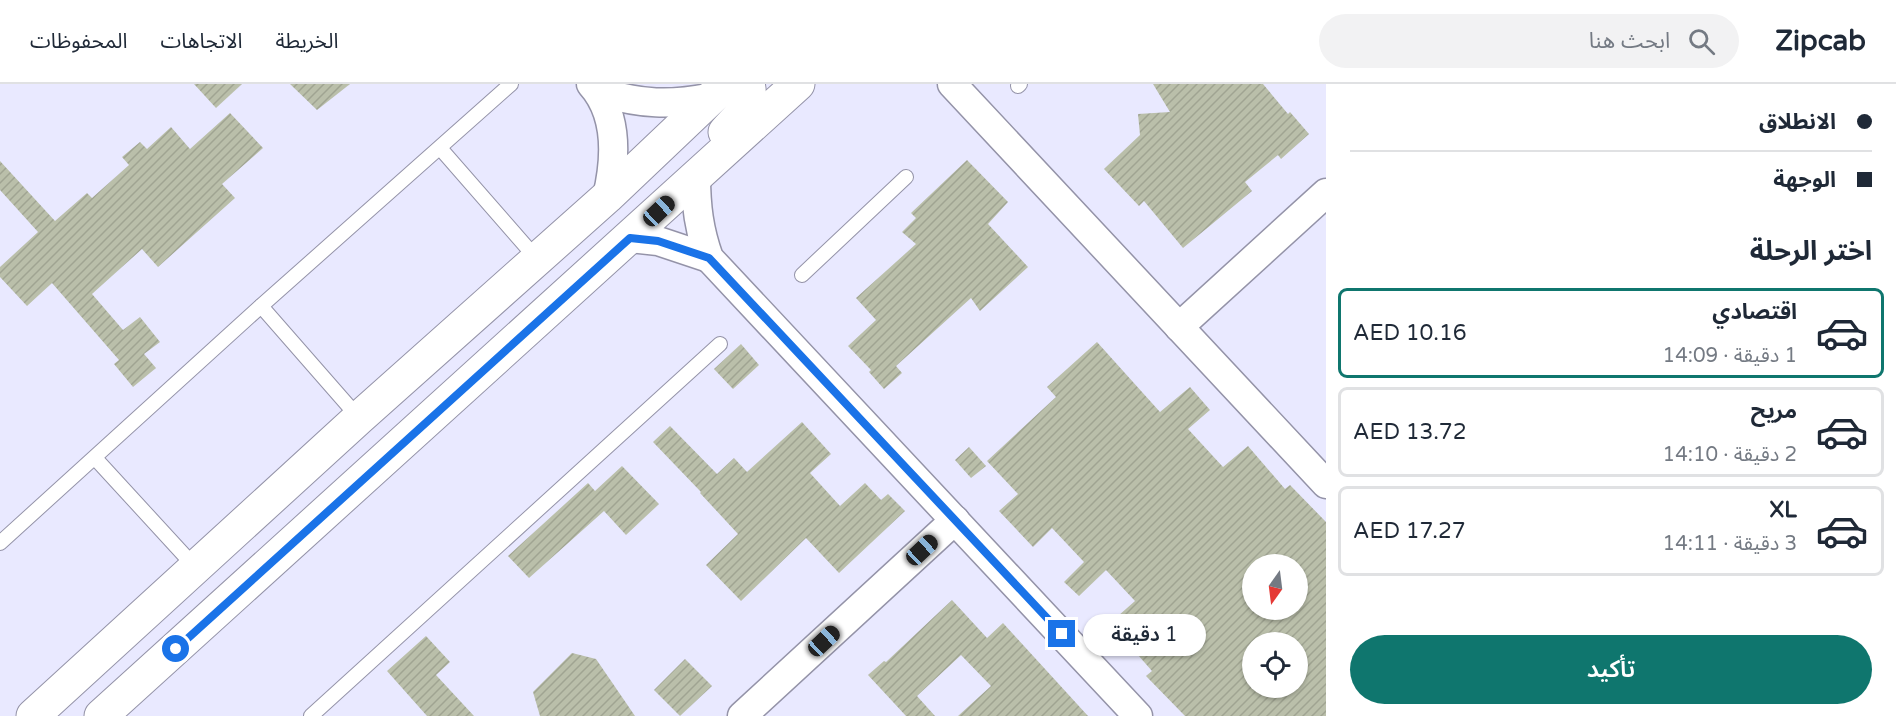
<!DOCTYPE html>
<html lang="ar">
<head>
<meta charset="utf-8">
<style>
  :root { --surface:#fff; --page:#f2f2f3; --text:#1f2937; --muted:#747a83; --line:#e0e1e3; --accent:#0f766e }
  body { margin:0; font-family:"Varela Round","Noto Sans Arabic",sans-serif; background:var(--page); color:var(--text); direction:rtl; height:100vh; display:flex; flex-direction:column; font-size:22px; white-space:nowrap }
  * { box-sizing:border-box; margin:0 }
  p { font-size:20px; color:var(--muted) }
  .icon { flex:none; width:33px; height:33px; fill:none; stroke:currentColor; stroke-width:2; stroke-linecap:round; stroke-linejoin:round }
  .map { position:relative; flex:1; overflow:hidden; direction:ltr }
  .sheet { display:flex; flex-direction:column; background:var(--surface); width:570px }
  .sheet>* { flex:none }
  .banner { display:grid; align-content:center; height:132px; padding:0 24px; background:var(--surface) }
  .needle { width:39px; rotate:194deg }
  .controls { position:absolute; left:1242px; top:470px; display:grid; gap:12px }
  .controls a { display:grid; place-items:center; width:66px; height:66px; border-radius:50%; background:var(--surface); box-shadow:0 2px 4px #0004; font-size:30px }
  .end { position:absolute; width:27px; height:27px; margin:-14px; border:8px solid #1a73e8; background:#fff; box-shadow:0 0 0 3px #fff }
  .from { border-radius:50% }
  .bubble { position:absolute; height:42px; border-radius:21px; background:var(--surface); box-shadow:0 2px 4px #0004; font-size:20px; font-weight:600; line-height:42px; text-align:center; direction:rtl }
  .car { position:absolute; width:18px; height:36px; margin:-18px -9px; border-radius:8px; box-shadow:0 0 4px 2px #0007; background:linear-gradient(#222 24%,#8ab4d8 0 40%,#222 0 76%,#8ab4d8 0 86%,#222 0) }
  .banner b { display:flex; align-items:center; gap:21px; height:57px; font-size:22px }
  .banner b+b { border-top:2px solid var(--line) }
  .banner i { width:15px; height:15px; background:var(--text) }
  ul { padding:0; list-style:none }
  li { display:flex; align-items:center; gap:18px; height:90px; margin:0 12px 9px; padding:0 12px; border:3px solid var(--line); border-radius:9px }
  li div { flex:1 }
  li b { display:block; font-size:22px }
  li em { font-style:normal; font-weight:600 }
  li.current { border-color:var(--accent) }
  li>.icon { width:54px; height:54px; stroke-width:1.5 }
  h2 { padding:0 24px; font-size:27px; line-height:72px }
  .button { display:flex; gap:12px; margin-top:auto; padding:12px 24px }
  .button a { flex:1; height:69px; border-radius:36px; background:var(--accent); color:#fff; font-size:24px; font-weight:600; line-height:69px; text-align:center }
  header { display:flex; align-items:center; gap:36px; box-sizing:border-box; height:84px; padding:0 30px; background:var(--surface); border-bottom:2px solid var(--line) }
  header strong { font-size:28px }
  nav { display:flex; gap:33px; margin-inline-start:auto; font-size:21px }
  .search { width:420px; height:54px; background:var(--page); display:flex; align-items:center; gap:15px; box-sizing:border-box; padding:0 21px; border-radius:33px; color:var(--muted); font-size:22px }
  main { display:flex; flex:1; min-height:0 }
  .map>svg:first-child { display:block }
  .building { fill:url(#building-hatch); fill-rule:evenodd }
  .lines { fill:none; stroke-linecap:round; stroke-linejoin:round }
  .lane-casing { stroke:#9493a8; stroke-width:16 }
  .street-casing { stroke:#9493a8; stroke-width:31 }
  .secondary-casing { stroke:#9493a8; stroke-width:35 }
  .lane { stroke:#fff; stroke-width:14 }
  .street { stroke:#fff; stroke-width:28 }
  .secondary { stroke:#fff; stroke-width:33 }
  .route { stroke:#1a73e8; stroke-width:8 }
</style>
</head>
<body>
<header>
<strong>Zipcab</strong>
<div class="search"><svg class="icon" aria-label="search" viewBox="0 0 24 24"><circle cx="10" cy="10" r="6"/><path d="M15 15l6 6"/></svg>ابحث هنا</div>
<nav><a>الخريطة</a><a>الاتجاهات</a><a>المحفوظات</a></nav>
</header>
<main>
<section class="sheet">
<div class="banner">
<b><i class="from"></i>الانطلاق</b>
<b><i></i>الوجهة</b>
</div>
<h2>اختر الرحلة</h2>
<ul>
<li class="current"><svg class="icon" aria-label="car" viewBox="0 0 24 24"><path d="M5 17H2v-5l4-1 3-4h7l3 4 3 1v5h-3M9 17h6M6 11h13"/><circle cx="7" cy="17" r="2"/><circle cx="17" cy="17" r="2"/></svg><div><b>اقتصادي</b><p>1 دقيقة · 14:09</p></div><em>AED 10.16</em></li>
<li><svg class="icon" aria-label="car" viewBox="0 0 24 24"><path d="M5 17H2v-5l4-1 3-4h7l3 4 3 1v5h-3M9 17h6M6 11h13"/><circle cx="7" cy="17" r="2"/><circle cx="17" cy="17" r="2"/></svg><div><b>مريح</b><p>2 دقيقة · 14:10</p></div><em>AED 13.72</em></li>
<li><svg class="icon" aria-label="car" viewBox="0 0 24 24"><path d="M5 17H2v-5l4-1 3-4h7l3 4 3 1v5h-3M9 17h6M6 11h13"/><circle cx="7" cy="17" r="2"/><circle cx="17" cy="17" r="2"/></svg><div><b>XL</b><p>3 دقيقة · 14:11</p></div><em>AED 17.27</em></li>
</ul>
<div class="button"><a>تأكيد</a></div>
</section>
<div class="map">
<svg width="1326" height="632" viewBox="0 0 1326 632">
  <defs>
    <pattern id="building-hatch" width="6" height="6" patternUnits="userSpaceOnUse" patternTransform="scale(1.5)"><rect width="6" height="6" fill="#babfaa"/><path d="M-1 1l2-2M0 6l6-6M5 7l2-2" fill="none" stroke="#a0a492"/></pattern>
  </defs>
  <rect width="100%" height="100%" fill="#e9e9ff"/>
  <!-- building -->
  <g class="building">
    <path d="M194 0H242L216 24Z"/>
    <path d="M290 0H350L317 26Z"/>
    <path d="M1153 0H1263L1288 30 1290 28 1309 50 1281 75 1278 71 1245 98 1252 107 1183 164 1144 117 1139 122 1104 85 1140 51 1138 30 1170 28Z"/>
    <path d="M230 29 263 64 222 100 235 114 158 183 142 165 92 210 123 246 140 233 160 258 144 270 156 284 133 303 114 280 119 276 52 199 27 222 0 193V183L38 148 0 106V77L55 137 87 109 92 114 129 81 122 73 140 58 147 65 171 43 190 65Z"/>
    <path d="M967 76 1008 118 988 140 1028 183 980 227 971 214 896 282 902 289 884 305 869 288 871 286 848 262 876 236 856 214 916 160 902 148 916 134 911 129Z"/>
    <path d="M1097 258 1160 328 1190 303 1210 326 1188 345 1223 383 1248 362 1285 405 1290 401 1326 438V632H1185L1146 592 1152 587 1110 539 1135 517 1106 486 1079 512 1064 498 1084 478 1052 444 1033 463 999 427 1018 410 987 377 1056 313 1047 303ZM1252 480H1298V525H1252ZM1252 558H1298V603H1252Z"/>
    <path d="M741 260 759 281 733 305 714 285Z"/>
    <path d="M802 338 831 370 810 389 840 422 865 399 881 416 888 410 905 427 839 489 806 454 741 517 706 481 738 450 700 409 701 408 653 358 670 342 717 390 734 374 747 388Z"/>
    <path d="M969 363 986 382 971 394 955 376Z"/>
    <path d="M622 382 659 420 626 451 604 427 529 494 508 472 588 399 595 407Z"/>
    <path d="M952 516 987 554 1003 539 1088 632H958L991 602 961 571 917 612 935 632H906L868 591 884 577 886 578Z"/>
    <path d="M426 552 450 578 436 591 474 632H427L387 587Z"/>
    <path d="M572 569 596 575 635 632H540L533 608Z"/>
    <path d="M685 575 712 602 680 632 654 606Z"/>
  </g>
  <g class="lines">
    <!-- lane casing -->
    <g class="lane-casing">
      <g id="lane">
        <path d="M1018 2 1020 0"/>
        <path d="M440 64 537 175"/>
        <path d="M802 191 906 93"/>
        <path d="M261 222 359 334"/>
        <path d="M95 374 196 484"/>
        <path d="M0 459 261 222 511 0"/>
        <path d="M311 632 720 260"/>
      </g>
    </g>
    <!-- street casing -->
    <g class="street-casing">
      <g id="street">
        <path d="M591 0C619 31 616 75 607 113"/>
        <path d="M952 0 1326 400"/>
        <path d="M599 8C642 20 669 22 713 13"/>
        <path d="M696 92C696 122 699 146 709 174L1138 632"/>
        <path d="M630 154 658 157 709 174"/>
        <path d="M1179 243 1326 109"/>
        <path d="M742 632 955 436"/>
      </g>
    </g>
    <!-- secondary casing -->
    <g class="secondary-casing">
      <g id="secondary">
        <path d="M725 48C738 33 754 21 748 0"/>
        <path d="M33 632 359 334 607 113 726 0"/>
        <path d="M101 632 798 0"/>
      </g>
    </g>
    <!-- lane -->
    <use href="#lane" class="lane"/>
    <!-- street -->
    <use href="#street" class="street"/>
    <!-- secondary -->
    <use href="#secondary" class="secondary"/>
  </g>
  <g class="lines">
    <!-- route -->
    <path class="route" d="M176 565 630 154 658 157 709 174 1062 550"/>
  </g>
</svg>
<div class="controls">
<a><svg class="needle" viewBox="-14 -14 28 28"><path d="M0-13l5 13h-10z" fill="#e53935"/><path d="M0 13l5-13h-10z" fill="#747a83"/></svg></a>
<a><svg class="icon" aria-label="locate" viewBox="0 0 24 24"><circle cx="12" cy="12" r="6"/><path d="M12 2v4M12 18v4M2 12h4M18 12h4"/></svg></a>
</div>
<i class="end from" style="left:176px;top:565px"></i>
<i class="end" style="left:1062px;top:550px"></i>
<div class="bubble" style="left:1083px;top:530px;width:123px">1 دقيقة</div>
<i class="car" style="left:659px;top:127px;rotate:47deg"></i>
<i class="car" style="left:922px;top:466px;rotate:47deg"></i>
<i class="car" style="left:824px;top:557px;rotate:47deg"></i>
</div>
</main>
</body>
</html>
